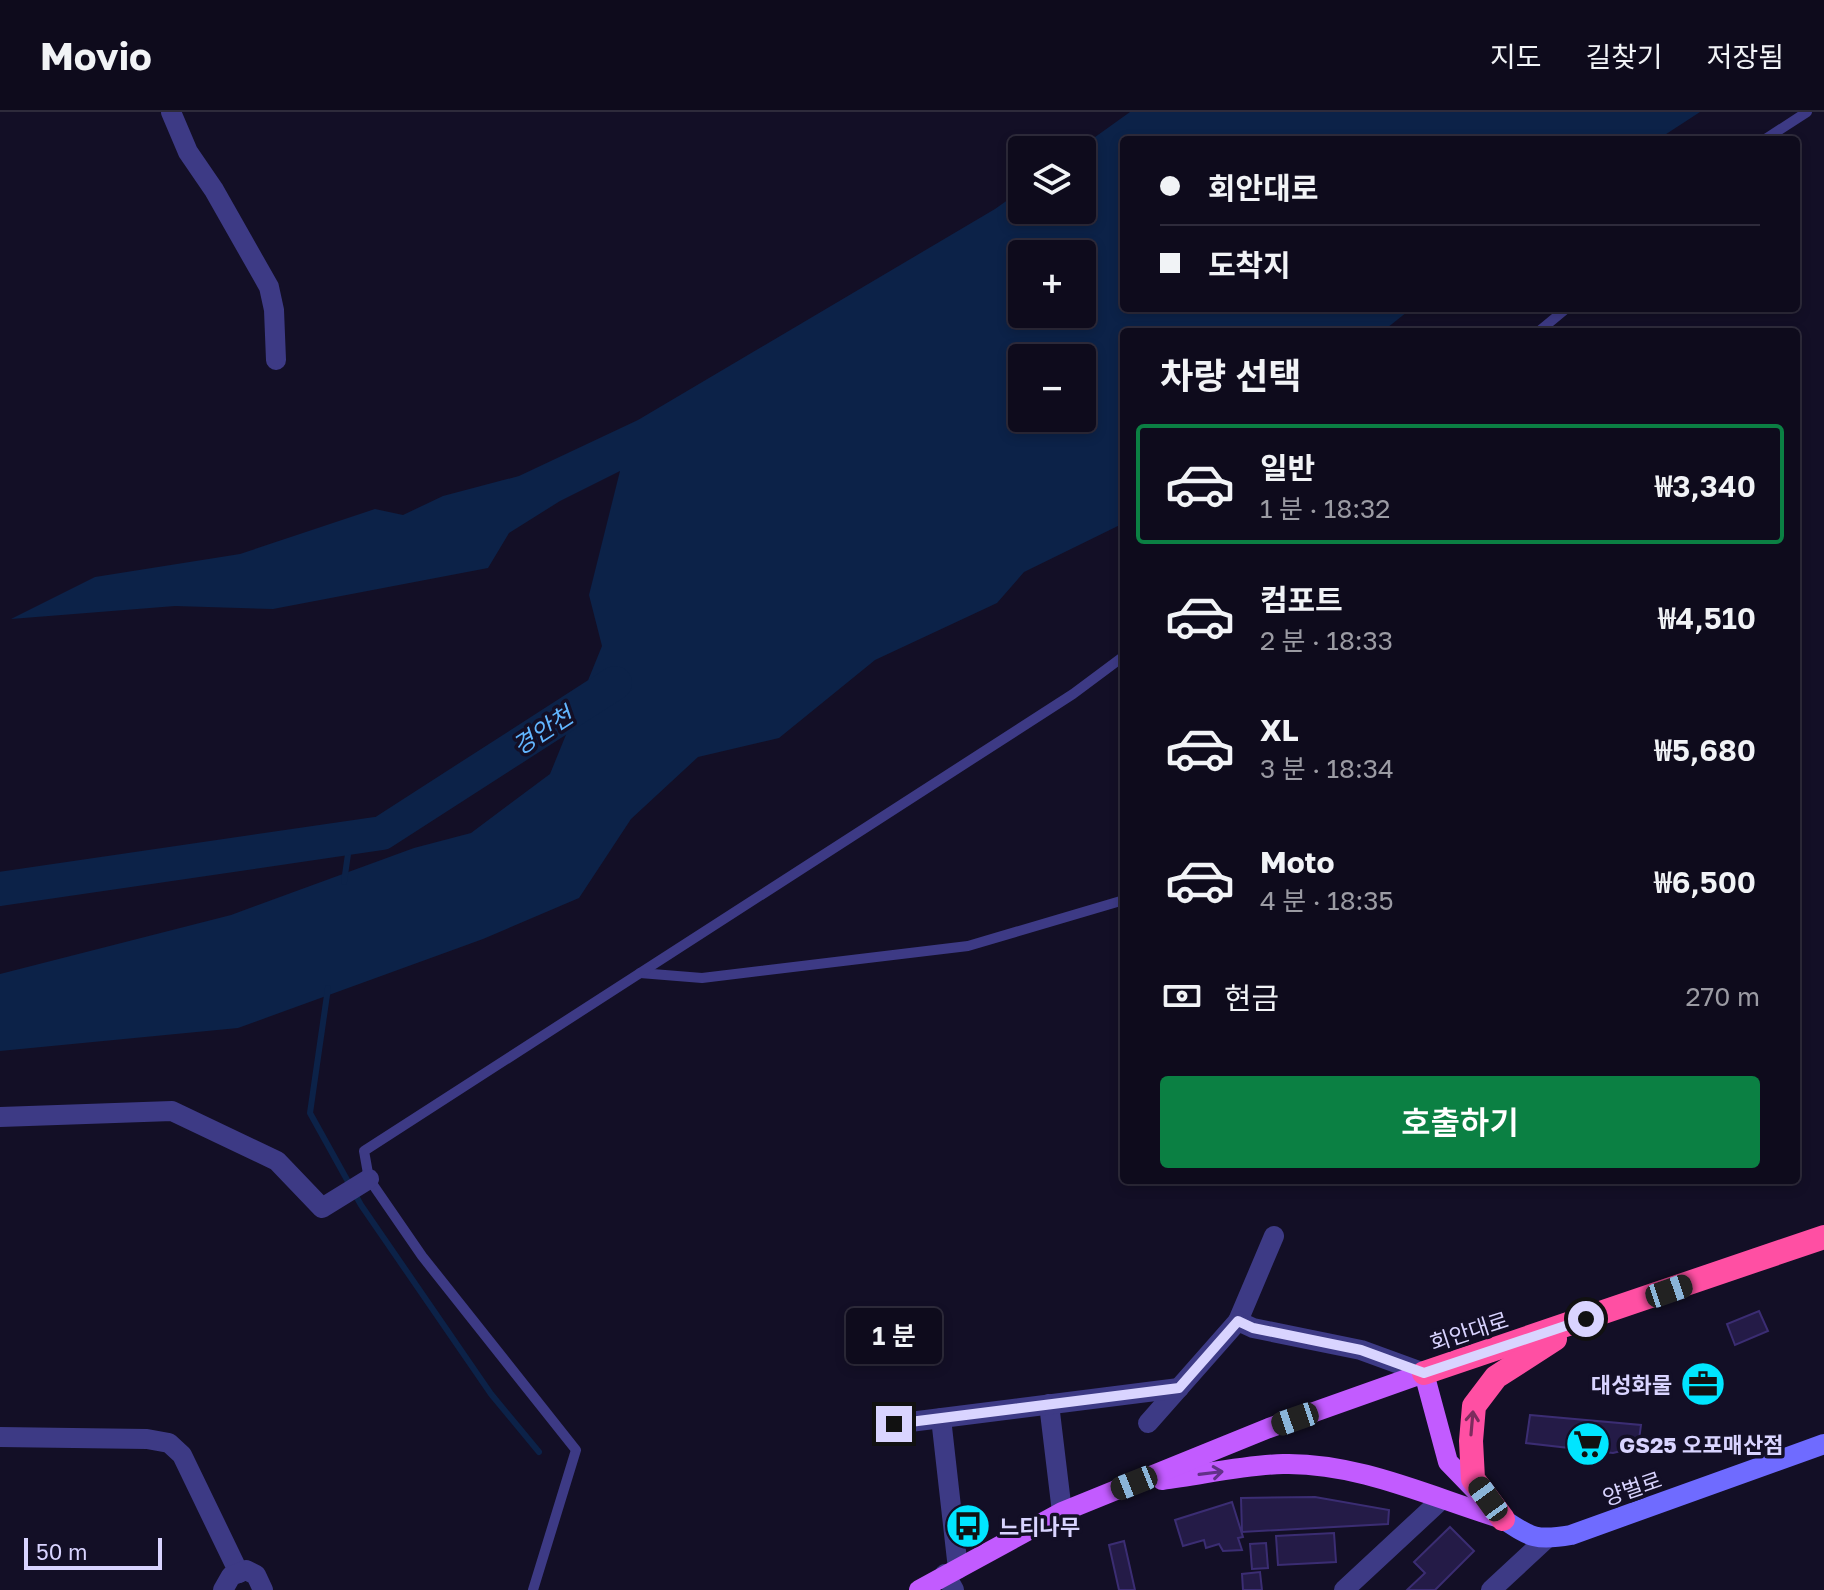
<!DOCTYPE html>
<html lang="ko">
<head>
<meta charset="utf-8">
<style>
  :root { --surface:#0e0b1c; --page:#171425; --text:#f1f3f6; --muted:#9b9ba3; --line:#2e2b3b; --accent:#0b8043 }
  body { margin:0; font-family:"Golos Text","Noto Sans KR",sans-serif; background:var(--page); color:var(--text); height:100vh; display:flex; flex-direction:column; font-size:30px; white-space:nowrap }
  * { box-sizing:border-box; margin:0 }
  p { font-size:26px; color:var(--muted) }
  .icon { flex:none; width:44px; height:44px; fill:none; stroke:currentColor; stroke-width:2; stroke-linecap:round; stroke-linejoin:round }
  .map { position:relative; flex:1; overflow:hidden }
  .side { position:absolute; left:1120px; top:216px; width:680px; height:856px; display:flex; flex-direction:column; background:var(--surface); border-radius:8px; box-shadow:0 4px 12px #0003,0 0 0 2px var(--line) }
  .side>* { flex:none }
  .hud { position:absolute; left:1120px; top:24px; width:680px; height:176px; border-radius:8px; box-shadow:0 4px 12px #0003,0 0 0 2px var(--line); display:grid; align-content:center; height:176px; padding:0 40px; background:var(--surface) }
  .controls { position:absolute; left:1008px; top:24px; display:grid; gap:16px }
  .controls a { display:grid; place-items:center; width:88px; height:88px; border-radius:8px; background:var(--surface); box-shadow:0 4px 12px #0003,0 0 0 2px var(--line); font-size:40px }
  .scale { position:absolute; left:24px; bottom:20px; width:138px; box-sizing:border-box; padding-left:8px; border:4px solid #d9d4ff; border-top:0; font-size:22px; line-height:28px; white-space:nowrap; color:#d9d4ff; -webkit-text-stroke:6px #130f26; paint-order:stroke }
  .end { position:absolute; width:36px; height:36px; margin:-18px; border:10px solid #d9d4ff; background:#111; box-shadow:0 0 0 4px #111 }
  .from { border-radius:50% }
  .bubble { position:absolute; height:56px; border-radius:8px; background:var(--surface); box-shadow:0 4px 12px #0003,0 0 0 2px var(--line); font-size:26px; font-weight:600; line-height:56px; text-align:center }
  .car { position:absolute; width:24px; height:48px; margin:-24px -12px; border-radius:10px; box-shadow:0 0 6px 2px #0007; background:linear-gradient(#222 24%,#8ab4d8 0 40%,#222 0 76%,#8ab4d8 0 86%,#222 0) }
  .hud b { display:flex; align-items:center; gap:28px; height:76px; font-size:30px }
  .hud b+b { border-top:2px solid var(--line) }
  .hud i { width:20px; height:20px; background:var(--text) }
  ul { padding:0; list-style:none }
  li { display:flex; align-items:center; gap:24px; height:120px; margin:0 16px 12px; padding:0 24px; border:4px solid transparent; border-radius:8px }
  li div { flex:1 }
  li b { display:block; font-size:30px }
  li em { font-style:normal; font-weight:600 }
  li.on { border-color:var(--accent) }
  li>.icon { width:72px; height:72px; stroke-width:1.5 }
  h2 { padding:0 40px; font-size:36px; line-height:96px }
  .pay { display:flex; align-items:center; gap:20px; height:88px; padding:0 40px; font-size:30px }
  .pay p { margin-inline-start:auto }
  .cta { display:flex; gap:16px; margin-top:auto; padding:16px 40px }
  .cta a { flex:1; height:92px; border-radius:8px; background:var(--accent); color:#fff; font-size:32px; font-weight:600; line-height:92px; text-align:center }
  header { display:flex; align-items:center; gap:48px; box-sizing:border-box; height:112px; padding:0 40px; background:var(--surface); border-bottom:2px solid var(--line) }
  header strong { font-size:38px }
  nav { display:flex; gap:44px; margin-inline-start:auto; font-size:28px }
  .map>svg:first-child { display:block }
  .water { fill:#0c2248; fill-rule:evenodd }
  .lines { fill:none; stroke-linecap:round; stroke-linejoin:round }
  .stream { stroke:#0c2248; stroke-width:6 }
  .river { stroke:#0c2248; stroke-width:34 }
  .building { fill:#241b47; stroke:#3b2d73; stroke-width:2 }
  .lane { stroke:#3d3a85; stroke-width:10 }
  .street { stroke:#3d3a85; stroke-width:20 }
  .secondary { stroke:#6f6bff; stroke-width:20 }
  .primary { stroke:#c25bff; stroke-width:20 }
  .highway { stroke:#ff4fa3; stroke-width:24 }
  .oneway { stroke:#7d2c5e }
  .oneway2 { stroke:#623188 }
  .route { stroke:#d9d4ff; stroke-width:10 }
  .labels { text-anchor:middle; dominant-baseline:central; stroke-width:7; stroke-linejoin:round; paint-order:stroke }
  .street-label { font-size:22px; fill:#d9d4ff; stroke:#130f26 }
  .poi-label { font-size:22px; font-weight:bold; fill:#d9d4ff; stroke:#130f26; text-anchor:start }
  .water-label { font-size:24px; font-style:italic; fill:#62b6ff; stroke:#130f26 }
</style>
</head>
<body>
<header>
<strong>Movio</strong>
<nav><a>지도</a><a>길찾기</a><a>저장됨</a></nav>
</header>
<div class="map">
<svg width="1824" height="1478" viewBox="0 0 1824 1478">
  <rect width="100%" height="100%" fill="#130f26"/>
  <!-- water -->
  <path class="water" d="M1130 0H1700L1657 28H1124V196H1412L1382 220H1124V411L1024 460 997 491 875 548 779 626 698 645 631 707 579 786 483 827 238 916 0 939V862L231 803 414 736 471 721 550 662 602 534 589 483 620 359 560 389 509 421 488 456 273 497 175 494 11 507 95 465 240 442 375 397 403 403 443 384 519 364 638 308 995 97 1022 78V98H1082V38H1077ZM1022 142H1082V202H1022ZM1022 246H1082V306H1022Z"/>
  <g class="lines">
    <!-- stream -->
    <g class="stream">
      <path d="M344 770 350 728"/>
      <path d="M328 876 310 1001 361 1093 491 1282 539 1340"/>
    </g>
    <!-- river -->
    <path class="river" d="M0 777 382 721 615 571"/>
  </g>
  <!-- building -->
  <g class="building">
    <path d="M1759 1199 1768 1219 1735 1233 1727 1212Z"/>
    <path d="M1530 1303 1641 1313 1638 1335 1613 1341 1526 1331Z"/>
    <path d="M1315 1385 1389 1398 1388 1412 1242 1420 1241 1386Z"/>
    <path d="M1232 1390 1243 1425 1238 1426 1242 1438 1223 1439 1219 1432 1206 1436 1204 1428 1183 1434 1175 1408Z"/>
    <path d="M1450 1415 1474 1439 1435 1478H1407L1425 1461 1414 1450Z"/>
    <path d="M1334 1421 1336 1450 1278 1453 1276 1424Z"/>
    <path d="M1124 1429 1135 1478H1119L1109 1433Z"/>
    <path d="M1266 1431 1268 1456 1252 1457 1250 1432Z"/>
    <path d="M1260 1460 1262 1478H1243L1242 1462Z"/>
  </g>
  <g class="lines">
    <!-- lane -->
    <g class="lane">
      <path d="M1764 28 1807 0"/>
      <path d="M1538 220 1567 196"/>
      <path d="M640 861 702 866 968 834 1124 788"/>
      <path d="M533 1478 576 1338 422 1144 369 1067 364 1039 1073 582 1124 544"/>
    </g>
    <!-- street -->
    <g class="street">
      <path d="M171 0 188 40 214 78 269 175 274 198 276 248"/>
      <path d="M0 1005 172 999 277 1049 322 1096 369 1067"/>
      <path d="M1274 1124 1238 1209 1253 1216 1361 1238 1424 1261"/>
      <path d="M1049 1292 1062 1400"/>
      <path d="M941 1306 958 1457"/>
      <path d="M1148 1311 1238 1209"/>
      <path d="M894 1312 1179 1276"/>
      <path d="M0 1325 147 1327 169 1331 182 1343 239 1461"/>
      <path d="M945 1462 954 1478"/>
      <path d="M223 1478 231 1464 246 1458 256 1463 263 1478"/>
      <path d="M1344 1478 1441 1388"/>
      <path d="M1491 1478 1545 1428"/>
    </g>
    <!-- secondary -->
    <path class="secondary" d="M1503 1407C1531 1426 1537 1429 1571 1423L1824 1332"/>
    <!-- primary -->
    <g class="primary">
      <path d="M1162 1368C1202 1363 1243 1353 1283 1352 1358 1350 1433 1386 1503 1407"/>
      <path d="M919 1478 1062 1400 1269 1316 1424 1261 1448 1350 1478 1381"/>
    </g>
    <!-- highway -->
    <g class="highway">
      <path d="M1424 1261 1824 1125"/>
      <path d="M1503 1407 1473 1367 1471 1329 1474 1294 1496 1265 1555 1227"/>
    </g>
  </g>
  <!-- one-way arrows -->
  <defs><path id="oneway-shaft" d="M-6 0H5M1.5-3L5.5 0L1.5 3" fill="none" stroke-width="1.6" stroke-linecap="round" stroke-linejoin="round" transform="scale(2)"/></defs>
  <use class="oneway" href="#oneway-shaft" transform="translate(1472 1311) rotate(-85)"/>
  <use class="oneway2" href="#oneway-shaft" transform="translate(1211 1361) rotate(-7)"/>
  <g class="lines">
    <!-- route -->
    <path class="route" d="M894 1312 1179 1276 1238 1209 1253 1216 1361 1238 1424 1261 1586 1207"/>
  </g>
  <!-- icons -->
  <defs>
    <g id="office-disc" transform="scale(2.3)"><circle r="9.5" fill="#00e5ff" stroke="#130f26"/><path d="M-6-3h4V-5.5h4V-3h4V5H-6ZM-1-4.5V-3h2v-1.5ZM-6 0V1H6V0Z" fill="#111"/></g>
    <g id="supermarket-disc" transform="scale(2.3)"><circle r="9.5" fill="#00e5ff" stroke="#130f26"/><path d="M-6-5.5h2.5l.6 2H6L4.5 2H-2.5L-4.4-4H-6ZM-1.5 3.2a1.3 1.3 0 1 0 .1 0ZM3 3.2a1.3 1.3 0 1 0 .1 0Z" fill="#111"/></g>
    <g id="bus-disc" transform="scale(2.3)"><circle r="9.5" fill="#00e5ff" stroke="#130f26"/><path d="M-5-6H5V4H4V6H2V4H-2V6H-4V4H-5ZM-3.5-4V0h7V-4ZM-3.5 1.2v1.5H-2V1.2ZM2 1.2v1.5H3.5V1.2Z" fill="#111"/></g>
  </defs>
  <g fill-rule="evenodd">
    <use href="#office-disc" x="1703" y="1272"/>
    <use href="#supermarket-disc" x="1588" y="1332"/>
    <use href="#bus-disc" x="968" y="1414"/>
  </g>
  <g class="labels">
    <!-- street labels -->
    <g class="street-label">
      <text transform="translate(1469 1219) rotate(-18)">회안대로</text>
      <text transform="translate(1632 1376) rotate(-19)">양벌로</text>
    </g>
    <!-- poi labels -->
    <g class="poi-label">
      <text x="1672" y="1272" text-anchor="end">대성화물</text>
      <text x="1619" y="1332">GS25 오포매산점</text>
      <text x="999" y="1414">느티나무</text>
    </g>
    <!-- water labels -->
    <g class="water-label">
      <text transform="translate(542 618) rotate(-33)">경안천</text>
    </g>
  </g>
</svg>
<div class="controls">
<a><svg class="icon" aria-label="layers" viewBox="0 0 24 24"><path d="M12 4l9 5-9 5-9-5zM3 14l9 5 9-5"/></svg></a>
<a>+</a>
<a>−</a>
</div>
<div class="scale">50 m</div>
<i class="end from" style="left:1586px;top:1207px"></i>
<i class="end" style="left:894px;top:1312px"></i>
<div class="bubble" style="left:846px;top:1196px;width:96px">1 분</div>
<i class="car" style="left:1669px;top:1179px;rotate:71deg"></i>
<i class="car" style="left:1295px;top:1307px;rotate:251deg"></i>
<i class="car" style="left:1134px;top:1371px;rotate:248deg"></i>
<i class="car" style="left:1488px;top:1387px;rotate:324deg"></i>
<div class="hud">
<b><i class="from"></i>회안대로</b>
<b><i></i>도착지</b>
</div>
<section class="side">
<h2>차량 선택</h2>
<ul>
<li class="on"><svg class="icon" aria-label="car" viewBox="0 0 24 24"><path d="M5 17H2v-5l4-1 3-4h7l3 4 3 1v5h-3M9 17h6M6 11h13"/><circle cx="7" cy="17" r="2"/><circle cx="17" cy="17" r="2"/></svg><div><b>일반</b><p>1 분 · 18:32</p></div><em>₩3,340</em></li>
<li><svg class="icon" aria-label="car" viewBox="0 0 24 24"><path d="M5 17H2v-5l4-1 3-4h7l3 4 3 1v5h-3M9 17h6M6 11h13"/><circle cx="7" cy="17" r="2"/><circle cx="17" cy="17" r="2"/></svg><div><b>컴포트</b><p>2 분 · 18:33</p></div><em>₩4,510</em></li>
<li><svg class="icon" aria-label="car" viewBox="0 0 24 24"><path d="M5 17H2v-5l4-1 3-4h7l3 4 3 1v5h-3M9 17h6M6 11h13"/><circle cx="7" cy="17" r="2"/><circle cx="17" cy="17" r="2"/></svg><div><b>XL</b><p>3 분 · 18:34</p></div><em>₩5,680</em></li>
<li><svg class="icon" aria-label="car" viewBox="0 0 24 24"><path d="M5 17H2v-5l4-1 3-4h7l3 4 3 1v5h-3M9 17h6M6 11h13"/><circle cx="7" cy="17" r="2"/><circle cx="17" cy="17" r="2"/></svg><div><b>Moto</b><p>4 분 · 18:35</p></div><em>₩6,500</em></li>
</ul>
<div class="pay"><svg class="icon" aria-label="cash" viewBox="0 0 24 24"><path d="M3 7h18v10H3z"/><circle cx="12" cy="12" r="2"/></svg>현금<p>270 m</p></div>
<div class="cta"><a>호출하기</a></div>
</section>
</div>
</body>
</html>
